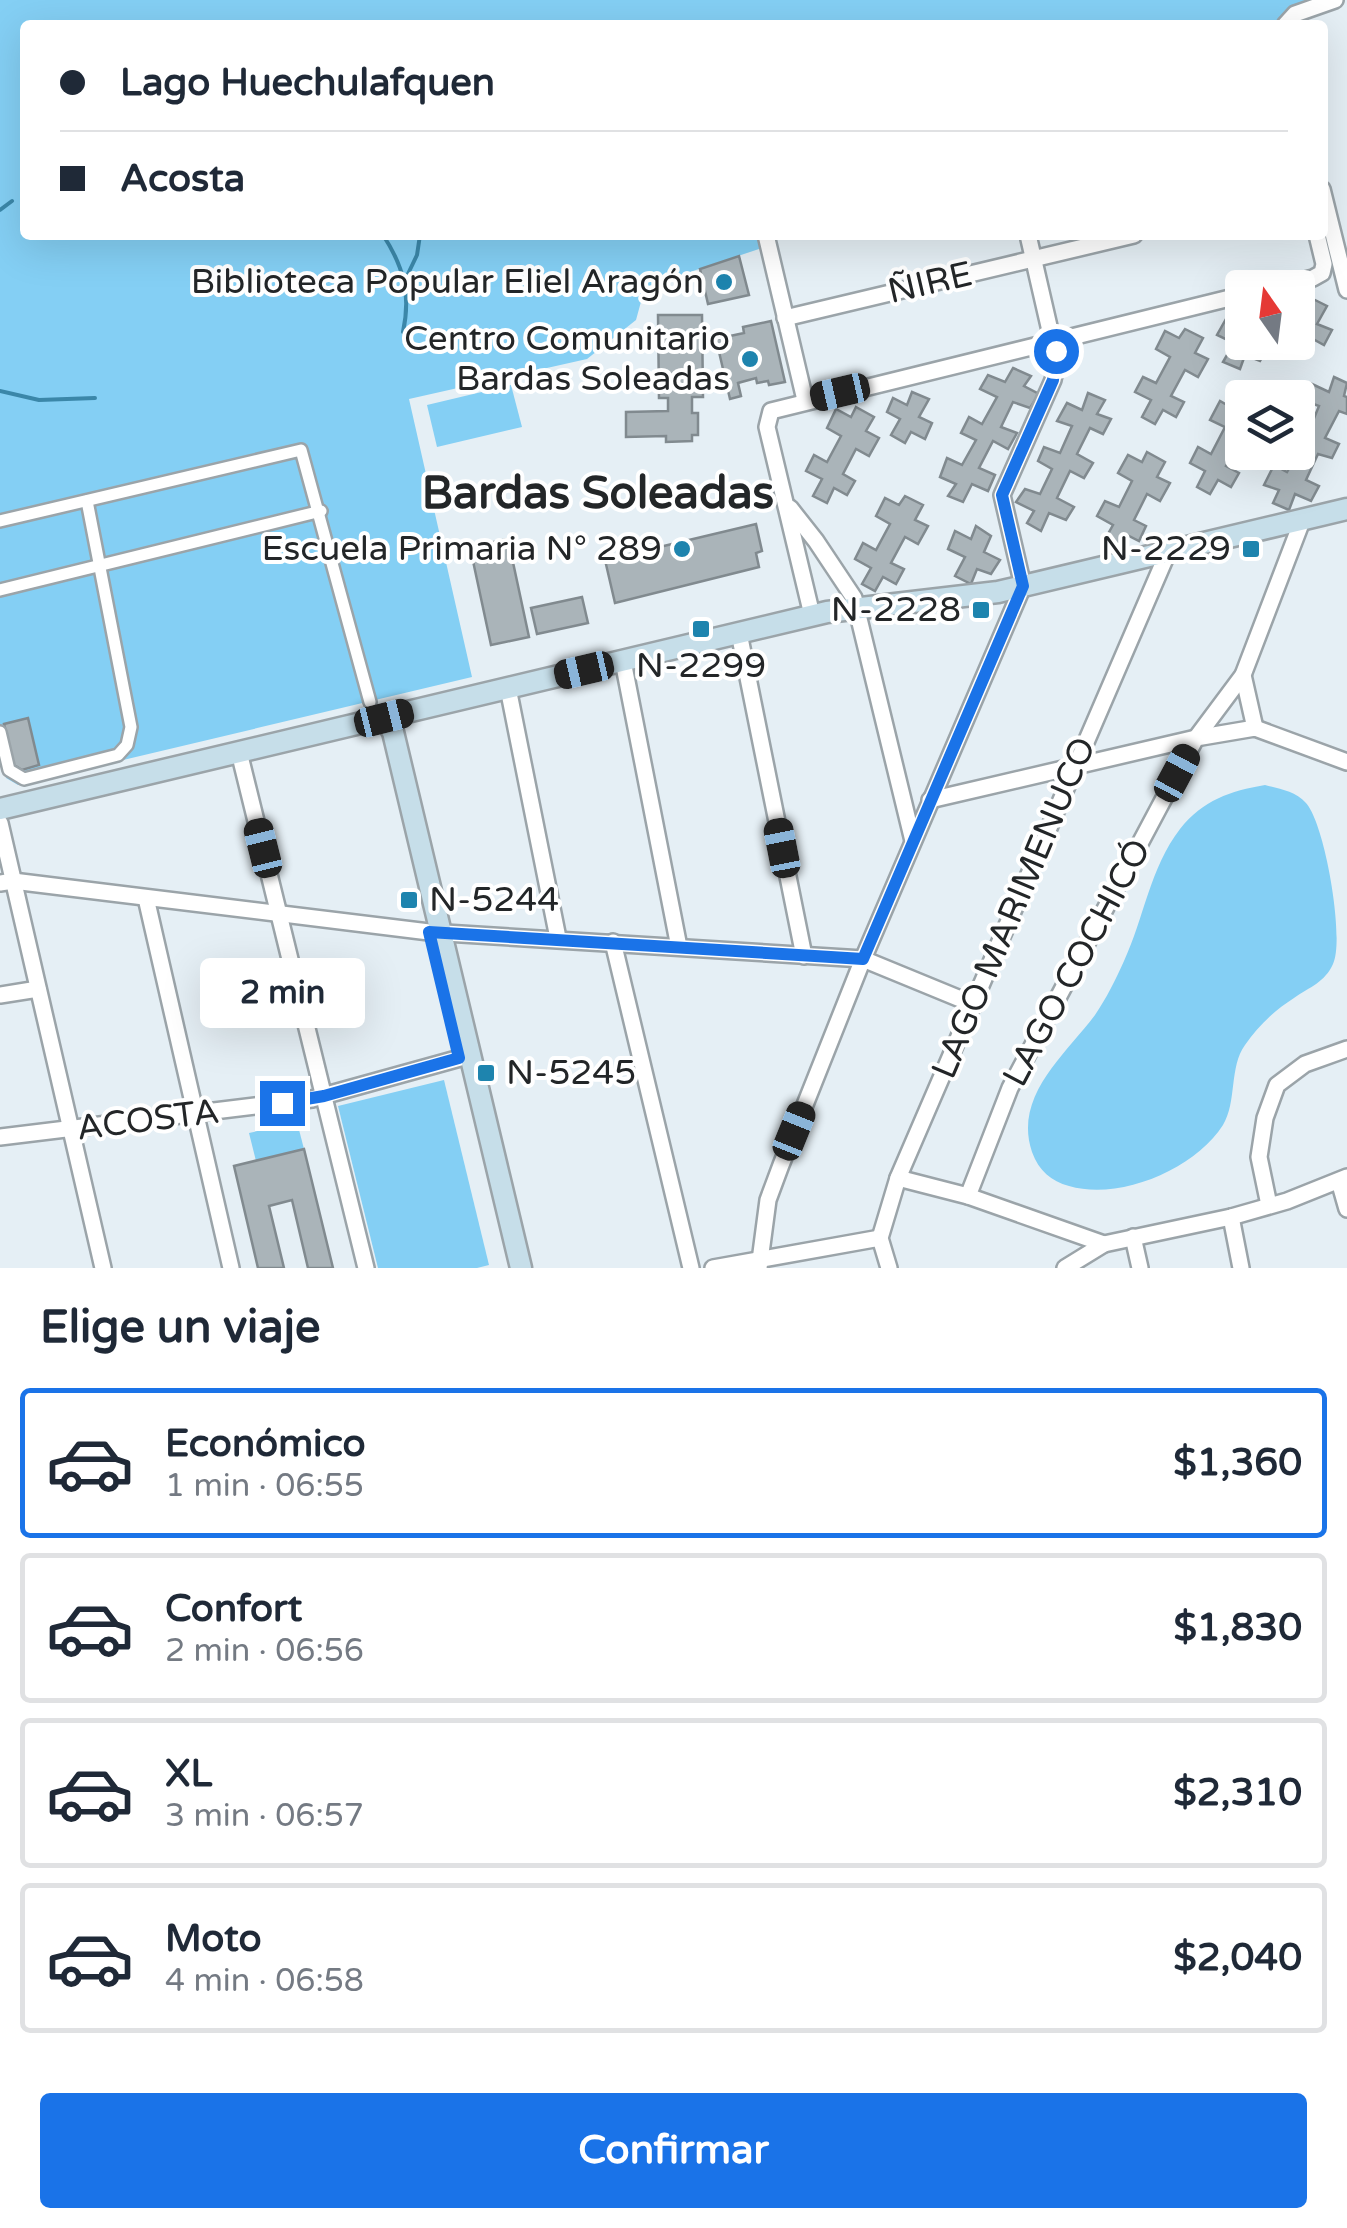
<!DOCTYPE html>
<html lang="es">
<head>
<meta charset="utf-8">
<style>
  :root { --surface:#fff; --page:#f6f6f7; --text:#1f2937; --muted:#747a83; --line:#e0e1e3; --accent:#1a73e8 }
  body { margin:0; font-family:"Varela Round",sans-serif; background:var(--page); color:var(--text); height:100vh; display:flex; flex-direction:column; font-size:38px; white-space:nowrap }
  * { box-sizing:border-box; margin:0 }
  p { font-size:32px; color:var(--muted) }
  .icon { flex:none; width:55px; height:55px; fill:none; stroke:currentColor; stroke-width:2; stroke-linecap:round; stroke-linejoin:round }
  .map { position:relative; height:1268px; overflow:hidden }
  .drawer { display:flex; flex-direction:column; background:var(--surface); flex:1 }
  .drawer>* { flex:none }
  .top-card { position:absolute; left:20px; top:20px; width:1308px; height:220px; border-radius:10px; box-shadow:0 10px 40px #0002; display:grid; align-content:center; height:220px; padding:0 40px; background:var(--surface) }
  .needle { width:65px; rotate:346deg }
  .fabs { position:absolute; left:1225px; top:270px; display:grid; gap:20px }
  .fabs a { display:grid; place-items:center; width:90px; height:90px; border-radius:10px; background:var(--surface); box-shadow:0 10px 40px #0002; font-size:50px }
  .end { position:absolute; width:45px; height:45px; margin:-22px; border:12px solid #1a73e8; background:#fff; box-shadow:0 0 0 5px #fff }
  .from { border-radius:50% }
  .bubble { position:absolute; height:70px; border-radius:10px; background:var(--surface); box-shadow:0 10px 40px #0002; font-size:32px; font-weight:800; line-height:70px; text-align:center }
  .car { position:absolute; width:30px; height:60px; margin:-30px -15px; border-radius:12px; box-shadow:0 0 8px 2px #0007; background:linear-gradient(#222 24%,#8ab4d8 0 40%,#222 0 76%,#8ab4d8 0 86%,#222 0) }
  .top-card b { display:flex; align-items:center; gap:35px; height:95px; font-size:38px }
  .top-card b+b { border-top:2px solid var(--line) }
  .top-card i { width:25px; height:25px; background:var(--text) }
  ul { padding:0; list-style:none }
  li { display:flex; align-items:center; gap:30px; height:150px; margin:0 20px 15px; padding:0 20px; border:5px solid var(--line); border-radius:10px }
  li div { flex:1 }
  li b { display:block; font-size:38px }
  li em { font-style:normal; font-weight:800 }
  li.on { border-color:var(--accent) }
  li>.icon { width:90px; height:90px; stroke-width:1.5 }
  h2 { padding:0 40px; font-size:45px; line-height:120px }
  .action { display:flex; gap:20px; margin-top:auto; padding:20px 40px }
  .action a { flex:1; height:115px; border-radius:10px; background:var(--accent); color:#fff; font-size:40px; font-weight:800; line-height:115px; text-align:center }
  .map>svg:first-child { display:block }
  .green { fill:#84cff4 }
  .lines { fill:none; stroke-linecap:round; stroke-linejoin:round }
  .stream { stroke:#3b87a9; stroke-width:4 }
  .building { fill:#aab4b9; stroke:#818a8f; stroke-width:2.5 }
  .pedestrian-casing { stroke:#9ba4a9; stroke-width:16 }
  .minor-casing { stroke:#9ba4a9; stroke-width:20 }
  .secondary-casing { stroke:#9ba4a9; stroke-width:25 }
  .pedestrian { stroke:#fff; stroke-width:11 }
  .minor { stroke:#fff; stroke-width:15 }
  .secondary { stroke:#c6dee9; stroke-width:20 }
  .route { stroke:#1a73e8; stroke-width:12 }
  .poi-dot { fill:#1e84ae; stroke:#fff; stroke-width:4 }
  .labels { text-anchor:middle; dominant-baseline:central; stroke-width:8; stroke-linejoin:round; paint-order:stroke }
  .poi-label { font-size:35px; fill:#232628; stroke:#fff; text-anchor:end }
  .street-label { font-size:35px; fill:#232628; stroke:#fff }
  .district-label { font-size:45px; font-weight:bold; fill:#232628; stroke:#fff }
</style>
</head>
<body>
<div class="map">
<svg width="1347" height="1268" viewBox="0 0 1347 1268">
  <rect width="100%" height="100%" fill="#e5eff5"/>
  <!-- green -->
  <g class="green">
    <path d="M0 0H1314L1285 11 1277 25H25V235H759L762 248 645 287 636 320 587 359 409 399 472 677 18 785 6 778 0 752Z"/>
    <path d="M511 385 522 427 437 447 427 405Z"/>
    <path d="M1265 785C1280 789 1295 791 1306 803 1325 824 1345 939 1333 964 1325 982 1310 987 1294 998 1275 1010 1258 1026 1245 1045 1229 1067 1237 1102 1223 1125 1195 1169 1120 1201 1069 1186 1051 1181 1039 1171 1032 1152 1013 1096 1066 1054 1095 1015 1106 999 1116 979 1124 961 1144 918 1150 868 1180 829 1203 800 1230 791 1265 785Z"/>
    <path d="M444 1080 489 1265 477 1268H378L338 1106Z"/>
    <path d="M297 1122 304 1149 256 1161 249 1133Z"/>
  </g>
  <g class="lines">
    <!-- stream -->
    <g class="stream">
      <path d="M0 210 12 201"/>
      <path d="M383 235C404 267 411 295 403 332"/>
      <path d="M406 278 417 255 420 235"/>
      <path d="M0 391 39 400 95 398"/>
    </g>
  </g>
  <!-- building -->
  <g class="building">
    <path d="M739 256 749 295 708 304 700 269Z"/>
    <path d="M1313 299 1327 306 1317 324 1332 330 1324 345 1311 338 1304 352 1288 345 1298 342V307L1306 311Z"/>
    <path d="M658 315H702L703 397H692V413H698V435H692V441L666 442V436L626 437V412L668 411V398H659Z"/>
    <path d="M1226 319 1240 327 1242 322V342H1259L1268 347 1260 361 1245 355 1240 369 1223 362 1234 343 1217 335Z"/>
    <path d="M771 321 785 382 769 385 768 381 757 383 756 378 738 383 741 396 730 399 716 339 744 333 743 327Z"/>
    <path d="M1185 329 1203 338 1195 353 1208 359 1198 377 1185 370 1171 396 1184 402 1176 417 1163 410 1155 424 1142 417 1151 400 1135 392 1143 377 1156 383 1170 357 1156 349 1165 331 1179 338Z"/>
    <path d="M1013 368 1031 376 1024 386 1039 394 1030 408 1013 402 1001 427 1017 433 1008 449 993 441 979 468 995 475 988 491 972 484 963 502 948 496 956 484 940 477 947 458 962 465 976 440 961 433 969 417 982 424 997 397 980 389 988 375 1005 382Z"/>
    <path d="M1334 377 1347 383 1344 396 1347 397V414L1339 411 1325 438 1339 444 1332 458 1318 454 1306 480 1319 486 1311 501 1295 494 1289 510 1273 503 1279 490 1264 485 1274 465 1287 472 1298 452V428L1308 433 1319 406 1305 401 1312 384 1329 392Z"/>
    <path d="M912 392 929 399 919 417 932 423 925 439 911 432 905 443 891 435 900 419 887 412 893 398 907 405Z"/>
    <path d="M1088 393 1105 400 1097 414 1111 419 1103 434 1090 428 1077 454 1093 463 1084 478 1070 471 1057 498 1074 507 1066 520 1049 513 1041 531 1027 523 1034 511 1016 502 1025 489 1040 494 1052 469 1038 461 1044 447 1060 453 1072 426 1057 421 1067 403 1082 410Z"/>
    <path d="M1239 399 1242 401V442L1239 441 1226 466 1239 473 1231 487 1218 480 1210 494 1197 487 1205 471 1190 463 1198 447 1211 454 1225 427 1210 420 1220 401 1234 409Z"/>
    <path d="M856 407 874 417 866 431 879 438 869 456 856 449 843 474 855 481 847 495 834 488 827 503 813 496 822 479 806 471 814 455 827 462 841 436 827 428 836 409 851 417Z"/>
    <path d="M1147 452 1165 462 1157 477 1170 483 1160 501 1147 494 1134 520 1146 526 1139 541 1125 534 1118 548 1104 541 1113 525 1097 516 1105 501 1119 507 1132 481 1118 473 1128 455 1142 462Z"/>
    <path d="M905 496 923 505 915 520 928 526 918 544 905 537 891 563 904 569 896 584 883 577 875 591 862 584 871 568 855 559 863 543 876 550 890 524 876 516 885 498 899 505Z"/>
    <path d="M756 524 762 551 756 553 759 567 615 603 605 560Z"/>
    <path d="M976 526 991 536 984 552 1000 560 991 574 977 569 971 584 955 576 965 557 948 549 955 531 971 539Z"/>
    <path d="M508 539 529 637 491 645 470 547Z"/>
    <path d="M582 597 588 623 537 634 531 608Z"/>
    <path d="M28 718 39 765 22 770 14 765 4 724Z"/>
    <path d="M304 1149 333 1268H308L292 1200 269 1206 284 1268H258L234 1166Z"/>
  </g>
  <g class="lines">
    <!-- pedestrian casing -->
    <g class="pedestrian-casing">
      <g id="pedestrian">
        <path d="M0 521 301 450 370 702"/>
        <path d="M0 590 321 511"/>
        <path d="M0 732 9 770 24 779 118 755 127 745 131 727 87 501"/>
      </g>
    </g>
    <!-- minor casing -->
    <g class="minor-casing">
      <g id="minor">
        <path d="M1285 25 1295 14 1335 0"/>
        <path d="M1322 189 1347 290"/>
        <path d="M766 235 805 400"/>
        <path d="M1274 288 1313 278 1322 273 1324 264 1317 235"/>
        <path d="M785 318 1134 235"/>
        <path d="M790 508 816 541 854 598 913 841"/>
        <path d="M812 615 767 427 771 411 1242 295"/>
        <path d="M739 633 804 956"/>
        <path d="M623 661 679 947"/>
        <path d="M1243 675 1255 728"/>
        <path d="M508 688 558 938"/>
        <path d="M239 752 366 1268"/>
        <path d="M930 800 1196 738 1255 728 1347 762"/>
        <path d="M0 823 103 1268"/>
        <path d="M0 883 13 881 429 932 863 959 975 1005"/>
        <path d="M146 898 231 1268"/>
        <path d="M613 942 691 1268"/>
        <path d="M0 995 38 989"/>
        <path d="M0 1137 312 1099 471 1055"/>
        <path d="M898 1178 968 1196 1104 1244 1231 1217 1287 1201 1347 1177"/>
        <path d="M1339 1181 1347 1209"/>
        <path d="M968 1196 1010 1088 1196 738 1243 675 1302 521"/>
        <path d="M1269 1205 1259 1157 1265 1118 1277 1085 1305 1064 1347 1049"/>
        <path d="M1231 1217 1241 1268"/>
        <path d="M1133 1237 1140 1268"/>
        <path d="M713 1268 880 1238"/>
        <path d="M759 1268 768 1200 781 1165 863 959 1023 586 1002 495 1053 380 1057 361 1028 235"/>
        <path d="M889 1268 880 1238 898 1178 1168 552"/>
        <path d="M1065 1268 1104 1244"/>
      </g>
    </g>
    <!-- secondary casing -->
    <g class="secondary-casing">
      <g id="secondary">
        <path d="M384 717 393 732 521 1268"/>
        <path d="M0 809 827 612 998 592 1347 509"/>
      </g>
    </g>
    <!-- pedestrian -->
    <use href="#pedestrian" class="pedestrian"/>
    <!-- minor -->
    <use href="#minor" class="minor"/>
    <!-- secondary -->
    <use href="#secondary" class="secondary"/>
  </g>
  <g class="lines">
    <!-- route -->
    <path class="route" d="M282 1103 324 1096 459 1058 429 932 863 959 1023 586 1002 495 1053 380 1056 351"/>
  </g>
  <!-- markers -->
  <g class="poi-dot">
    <circle cx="724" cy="282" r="10"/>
    <circle cx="750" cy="359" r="10"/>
    <circle cx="682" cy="549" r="10"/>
    <rect x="1241" y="539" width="20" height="20" rx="5"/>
    <rect x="971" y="600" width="20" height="20" rx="5"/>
    <rect x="691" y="619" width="20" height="20" rx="5"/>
    <rect x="399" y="890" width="20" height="20" rx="5"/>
    <rect x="476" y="1063" width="20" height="20" rx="5"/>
  </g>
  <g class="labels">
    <!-- poi labels -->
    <g class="poi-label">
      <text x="704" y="282">Biblioteca Popular Eliel Aragón</text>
      <text x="730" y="339">Centro Comunitario<tspan x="730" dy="40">Bardas Soleadas</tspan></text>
      <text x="662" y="549">Escuela Primaria N° 289</text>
      <text x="1231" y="549">N-2229</text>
      <text x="961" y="610">N-2228</text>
      <text x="701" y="666" text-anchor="middle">N-2299</text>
      <text x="429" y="900" text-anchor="start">N-5244</text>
      <text x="506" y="1073" text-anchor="start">N-5245</text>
    </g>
    <!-- street labels -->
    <g class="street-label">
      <text transform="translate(930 283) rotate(-13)">ÑIRE</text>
      <text transform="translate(1014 908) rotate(-67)">LAGO MARIMENUCO</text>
      <text transform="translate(1077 963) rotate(-62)">LAGO COCHICÓ</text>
      <text transform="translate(148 1120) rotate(-7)">ACOSTA</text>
    </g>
    <!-- district labels -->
    <g class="district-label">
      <text x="598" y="494">Bardas Soleadas</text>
    </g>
  </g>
</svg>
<div class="fabs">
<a><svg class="needle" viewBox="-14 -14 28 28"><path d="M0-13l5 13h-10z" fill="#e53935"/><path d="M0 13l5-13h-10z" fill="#747a83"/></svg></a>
<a><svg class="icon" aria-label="layers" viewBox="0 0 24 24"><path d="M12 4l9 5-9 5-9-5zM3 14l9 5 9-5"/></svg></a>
</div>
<i class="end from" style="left:1056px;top:351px"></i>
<i class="end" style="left:282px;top:1103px"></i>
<div class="bubble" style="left:200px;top:958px;width:165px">2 min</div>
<i class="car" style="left:840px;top:392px;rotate:257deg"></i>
<i class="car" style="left:584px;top:670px;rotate:257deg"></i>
<i class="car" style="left:384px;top:718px;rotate:76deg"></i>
<i class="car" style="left:1177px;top:773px;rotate:28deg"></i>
<i class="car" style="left:263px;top:848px;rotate:346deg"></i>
<i class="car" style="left:782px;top:848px;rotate:349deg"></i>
<i class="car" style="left:794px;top:1131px;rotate:22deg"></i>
<div class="top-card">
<b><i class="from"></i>Lago Huechulafquen</b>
<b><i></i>Acosta</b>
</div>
</div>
<section class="drawer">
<h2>Elige un viaje</h2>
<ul>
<li class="on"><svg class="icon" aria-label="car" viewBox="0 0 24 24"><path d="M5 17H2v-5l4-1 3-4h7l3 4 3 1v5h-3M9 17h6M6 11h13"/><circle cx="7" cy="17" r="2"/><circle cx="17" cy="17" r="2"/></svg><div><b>Económico</b><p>1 min · 06:55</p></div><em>$1,360</em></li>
<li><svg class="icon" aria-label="car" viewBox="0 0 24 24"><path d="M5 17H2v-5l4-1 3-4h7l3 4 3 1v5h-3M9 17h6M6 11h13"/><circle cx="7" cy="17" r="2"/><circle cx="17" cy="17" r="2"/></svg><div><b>Confort</b><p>2 min · 06:56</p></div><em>$1,830</em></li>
<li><svg class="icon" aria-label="car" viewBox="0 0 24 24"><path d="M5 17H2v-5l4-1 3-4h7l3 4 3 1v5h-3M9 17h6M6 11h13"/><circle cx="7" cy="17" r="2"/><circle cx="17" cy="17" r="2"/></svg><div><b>XL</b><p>3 min · 06:57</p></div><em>$2,310</em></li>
<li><svg class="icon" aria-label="car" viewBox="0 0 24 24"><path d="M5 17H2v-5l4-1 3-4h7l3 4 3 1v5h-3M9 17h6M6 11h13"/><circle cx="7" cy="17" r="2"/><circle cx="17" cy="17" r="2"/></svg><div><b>Moto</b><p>4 min · 06:58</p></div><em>$2,040</em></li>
</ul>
<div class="action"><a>Confirmar</a></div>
</section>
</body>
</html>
